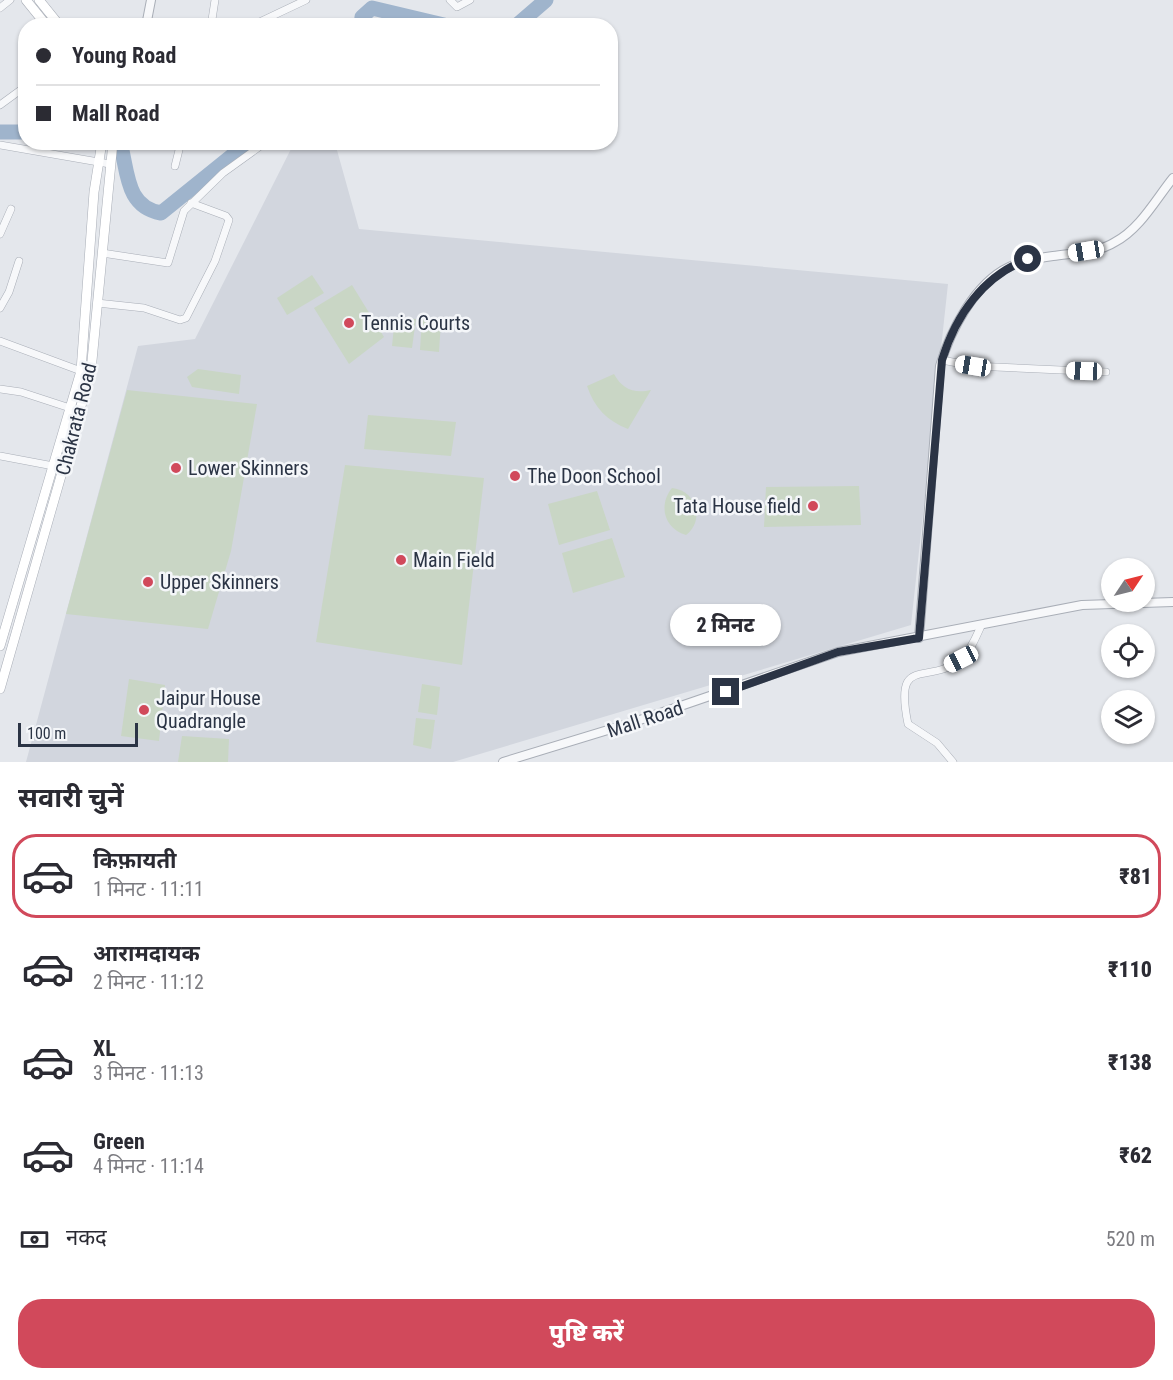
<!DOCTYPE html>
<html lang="hi">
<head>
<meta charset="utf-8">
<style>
  :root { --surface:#fff; --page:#f7f7f7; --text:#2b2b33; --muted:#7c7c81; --line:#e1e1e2; --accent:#d1495b }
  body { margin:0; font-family:"Roboto Condensed","Noto Sans Devanagari",sans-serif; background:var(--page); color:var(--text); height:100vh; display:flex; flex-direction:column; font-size:22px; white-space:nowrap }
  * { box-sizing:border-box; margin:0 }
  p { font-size:20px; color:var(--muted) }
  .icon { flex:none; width:33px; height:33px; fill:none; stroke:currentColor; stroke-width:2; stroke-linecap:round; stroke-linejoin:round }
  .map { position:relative; height:762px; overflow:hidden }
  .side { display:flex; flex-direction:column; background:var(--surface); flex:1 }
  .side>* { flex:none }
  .top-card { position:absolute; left:18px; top:18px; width:600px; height:132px; border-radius:24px; box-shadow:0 2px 4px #0004; display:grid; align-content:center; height:132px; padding:0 18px; background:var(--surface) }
  .needle { width:39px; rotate:55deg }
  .controls { position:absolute; left:1101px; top:558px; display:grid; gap:12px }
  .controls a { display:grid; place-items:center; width:54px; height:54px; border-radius:50%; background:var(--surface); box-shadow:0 2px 4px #0004; font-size:30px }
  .scale { position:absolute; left:18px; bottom:15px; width:120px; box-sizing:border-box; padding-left:6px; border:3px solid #2b3445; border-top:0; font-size:16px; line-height:21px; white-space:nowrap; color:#2b3445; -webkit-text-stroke:4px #f4f6f9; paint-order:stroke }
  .end { position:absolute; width:27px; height:27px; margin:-14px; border:8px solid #2b3445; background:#fff; box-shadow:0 0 0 3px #fff }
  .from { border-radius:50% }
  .bubble { position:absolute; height:42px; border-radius:21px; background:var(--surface); box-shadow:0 2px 4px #0004; font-size:20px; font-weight:800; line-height:42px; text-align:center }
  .car { position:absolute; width:18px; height:36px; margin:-18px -9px; border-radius:8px; box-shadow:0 0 4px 2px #0007; background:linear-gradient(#fff 24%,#345 0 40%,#fff 0 76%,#345 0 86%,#fff 0) }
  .top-card b { display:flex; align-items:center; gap:21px; height:57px; font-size:22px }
  .top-card b+b { border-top:2px solid var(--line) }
  .top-card i { width:15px; height:15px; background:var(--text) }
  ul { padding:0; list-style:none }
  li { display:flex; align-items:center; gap:18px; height:84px; margin:0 12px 9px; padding:0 6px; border:3px solid transparent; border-radius:24px }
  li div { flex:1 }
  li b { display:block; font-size:22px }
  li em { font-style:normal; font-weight:800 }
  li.active { border-color:var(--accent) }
  li>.icon { width:54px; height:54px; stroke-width:1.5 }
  h2 { padding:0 18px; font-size:27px; line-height:72px }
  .pay { display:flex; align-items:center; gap:15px; height:66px; padding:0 18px; font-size:22px }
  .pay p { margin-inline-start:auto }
  .action { display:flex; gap:12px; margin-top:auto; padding:12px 18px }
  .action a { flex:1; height:69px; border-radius:24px; background:var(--accent); color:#fff; font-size:24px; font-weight:800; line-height:69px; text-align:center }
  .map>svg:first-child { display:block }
  .built { fill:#d2d6de }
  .green { fill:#c9d6c5 }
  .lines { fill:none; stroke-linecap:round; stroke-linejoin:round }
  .river { stroke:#9fb4cc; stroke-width:15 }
  .minor-casing { stroke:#a9aeb7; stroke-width:8 }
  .tertiary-casing { stroke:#a9aeb7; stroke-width:10 }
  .secondary-casing { stroke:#a9aeb7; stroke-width:10 }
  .minor { stroke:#f7f8fa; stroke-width:7 }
  .tertiary { stroke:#f7f8fa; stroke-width:8 }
  .secondary { stroke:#fff; stroke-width:9 }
  .route { stroke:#2b3445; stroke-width:8 }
  .poi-dot { fill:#d1495b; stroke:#f4f6f9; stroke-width:2 }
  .labels { text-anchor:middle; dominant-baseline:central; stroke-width:5; stroke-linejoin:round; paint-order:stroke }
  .poi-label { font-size:20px; fill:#2b3445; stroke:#f4f6f9; text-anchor:start }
  .street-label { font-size:20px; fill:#2b3445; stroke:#f4f6f9 }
</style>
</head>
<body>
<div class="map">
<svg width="1173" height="762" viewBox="0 0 1173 762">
  <rect width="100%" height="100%" fill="#e4e7ec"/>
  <!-- built -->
  <path class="built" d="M294 143H335L359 229 948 284 911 625 453 762H26L138 346 195 339Z"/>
  <!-- green -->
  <g class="green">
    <path d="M312 275 324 293 287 315 277 298Z"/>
    <path d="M352 285 384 337 349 364 314 308Z"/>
    <path d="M395 317 416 319 412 348 392 346Z"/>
    <path d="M422 319 441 321 439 352 420 350Z"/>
    <path d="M198 369 241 375 239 394 192 387 187 377Z"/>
    <path d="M614 374C622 389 634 394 651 390L628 429C607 421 594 407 587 386Z"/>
    <path d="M127 390 257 404 231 551 208 629 66 614Z"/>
    <path d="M368 415 456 422 451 456 364 449Z"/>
    <path d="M345 465 484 478 462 665 316 642Z"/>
    <path d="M859 486 861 525 764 527 766 487Z"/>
    <path d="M672 488C697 491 705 520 686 535 664 529 658 505 672 488Z"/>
    <path d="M597 491 610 530 559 545 548 504Z"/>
    <path d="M612 538 625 577 573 593 562 553Z"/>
    <path d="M129 679 165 685 159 741 121 736Z"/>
    <path d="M422 684 440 687 437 715 418 712Z"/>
    <path d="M416 718 435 720 431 749 413 745Z"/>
    <path d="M182 736 229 739 228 762H178Z"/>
  </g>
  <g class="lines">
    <!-- river -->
    <g class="river">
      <path d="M361 26 362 17 372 8 448 26"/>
      <path d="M516 26 546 0"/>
      <path d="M0 132H26"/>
      <path d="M117 144 121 146C128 175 127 207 161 213L249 142"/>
    </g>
    <!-- minor casing -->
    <g class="minor-casing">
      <g id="minor">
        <path d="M450 0 457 7 470 0"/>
        <path d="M0 8 10 0"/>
        <path d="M211 26 215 0"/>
        <path d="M251 26 306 0"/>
        <path d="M0 105 26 86"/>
        <path d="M0 145 110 164"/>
        <path d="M175 166 181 142"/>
        <path d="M0 234 11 209"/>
        <path d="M102 253 168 263 184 211 223 173 266 142"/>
        <path d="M97 303 144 308 180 320 186 318 215 261 229 220 226 216 191 203"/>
        <path d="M0 308 9 292 19 261"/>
        <path d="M0 341 81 371"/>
        <path d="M942 360 973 366 1106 372"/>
        <path d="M0 389 21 392 70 408"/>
        <path d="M0 456 64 468"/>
        <path d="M953 762 937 743 908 724C893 651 929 688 962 658 971 650 976 637 981 626"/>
      </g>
    </g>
    <!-- tertiary casing -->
    <g class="tertiary-casing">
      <g id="tertiary">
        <path d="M146 26 151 0"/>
        <path d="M919 638 940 366C950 331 975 283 1009 267 1023 260 1038 258 1053 256 1073 253 1098 253 1115 242 1140 229 1156 199 1173 178"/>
        <path d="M503 762 634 722 838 652 1082 605 1173 602"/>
      </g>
    </g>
    <!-- secondary casing -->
    <g class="secondary-casing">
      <g id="secondary">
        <path d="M26 0 47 26"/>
        <path d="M39 0 60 26"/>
        <path d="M0 646 81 371 94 192 102 142"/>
        <path d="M0 689 91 371 113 142"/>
      </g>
    </g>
    <!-- minor -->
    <use href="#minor" class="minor"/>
    <!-- tertiary -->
    <use href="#tertiary" class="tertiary"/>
    <!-- secondary -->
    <use href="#secondary" class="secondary"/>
  </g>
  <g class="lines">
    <!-- route -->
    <path class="route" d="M726 692 838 652 919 638 942 360C956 315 983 276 1028 259"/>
  </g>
  <!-- markers -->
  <g class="poi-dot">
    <circle cx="349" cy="323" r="6"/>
    <circle cx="176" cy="468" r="6"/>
    <circle cx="515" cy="476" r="6"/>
    <circle cx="813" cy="506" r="6"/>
    <circle cx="401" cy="560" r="6"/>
    <circle cx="148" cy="582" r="6"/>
    <circle cx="144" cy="710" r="6"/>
  </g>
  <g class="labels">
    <!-- poi labels -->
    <g class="poi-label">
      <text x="361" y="323">Tennis Courts</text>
      <text x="188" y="468">Lower Skinners</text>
      <text x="527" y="476">The Doon School</text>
      <text x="801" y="506" text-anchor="end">Tata House field</text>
      <text x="413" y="560">Main Field</text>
      <text x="160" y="582">Upper Skinners</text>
      <text x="156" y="698">Jaipur House<tspan x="156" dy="23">Quadrangle</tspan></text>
    </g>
    <!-- street labels -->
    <g class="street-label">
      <text transform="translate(76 419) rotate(-76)">Chakrata Road</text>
      <text transform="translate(645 719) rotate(-18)">Mall Road</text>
    </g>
  </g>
</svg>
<div class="controls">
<a><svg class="needle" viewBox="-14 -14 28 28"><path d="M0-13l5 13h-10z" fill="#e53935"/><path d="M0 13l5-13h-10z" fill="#7c7c81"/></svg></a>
<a><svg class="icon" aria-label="locate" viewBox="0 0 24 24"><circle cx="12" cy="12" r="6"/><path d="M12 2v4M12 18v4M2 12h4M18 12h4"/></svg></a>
<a><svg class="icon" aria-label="layers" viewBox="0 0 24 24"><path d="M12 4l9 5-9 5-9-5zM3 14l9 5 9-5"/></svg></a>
</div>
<div class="scale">100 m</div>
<i class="end from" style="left:1028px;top:259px"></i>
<i class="end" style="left:726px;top:692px"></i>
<div class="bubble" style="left:670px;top:604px;width:111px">2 मिनट</div>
<i class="car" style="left:1086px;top:251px;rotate:261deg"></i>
<i class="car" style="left:973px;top:366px;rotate:279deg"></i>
<i class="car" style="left:1084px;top:371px;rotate:272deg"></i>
<i class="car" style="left:961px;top:659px;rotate:243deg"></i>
<div class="top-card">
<b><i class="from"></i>Young Road</b>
<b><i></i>Mall Road</b>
</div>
</div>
<section class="side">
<h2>सवारी चुनें</h2>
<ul>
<li class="active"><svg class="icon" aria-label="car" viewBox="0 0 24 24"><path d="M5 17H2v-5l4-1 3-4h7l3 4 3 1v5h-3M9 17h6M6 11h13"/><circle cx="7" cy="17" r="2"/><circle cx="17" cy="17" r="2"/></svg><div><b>किफ़ायती</b><p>1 मिनट · 11:11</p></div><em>₹81</em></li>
<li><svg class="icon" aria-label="car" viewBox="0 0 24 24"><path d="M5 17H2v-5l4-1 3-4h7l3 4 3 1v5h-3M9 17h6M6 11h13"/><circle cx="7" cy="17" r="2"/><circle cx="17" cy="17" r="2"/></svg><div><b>आरामदायक</b><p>2 मिनट · 11:12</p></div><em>₹110</em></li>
<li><svg class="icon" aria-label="car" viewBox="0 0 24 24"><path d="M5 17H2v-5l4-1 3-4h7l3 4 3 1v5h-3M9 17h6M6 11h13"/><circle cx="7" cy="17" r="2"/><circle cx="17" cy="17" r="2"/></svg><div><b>XL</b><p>3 मिनट · 11:13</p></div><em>₹138</em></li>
<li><svg class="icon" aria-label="car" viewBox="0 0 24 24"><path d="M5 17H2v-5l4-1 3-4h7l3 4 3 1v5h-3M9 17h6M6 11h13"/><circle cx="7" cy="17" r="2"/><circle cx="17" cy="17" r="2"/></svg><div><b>Green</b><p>4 मिनट · 11:14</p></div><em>₹62</em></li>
</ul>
<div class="pay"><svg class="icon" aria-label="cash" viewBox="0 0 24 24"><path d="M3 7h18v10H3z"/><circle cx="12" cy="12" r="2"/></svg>नकद<p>520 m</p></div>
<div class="action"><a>पुष्टि करें</a></div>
</section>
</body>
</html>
